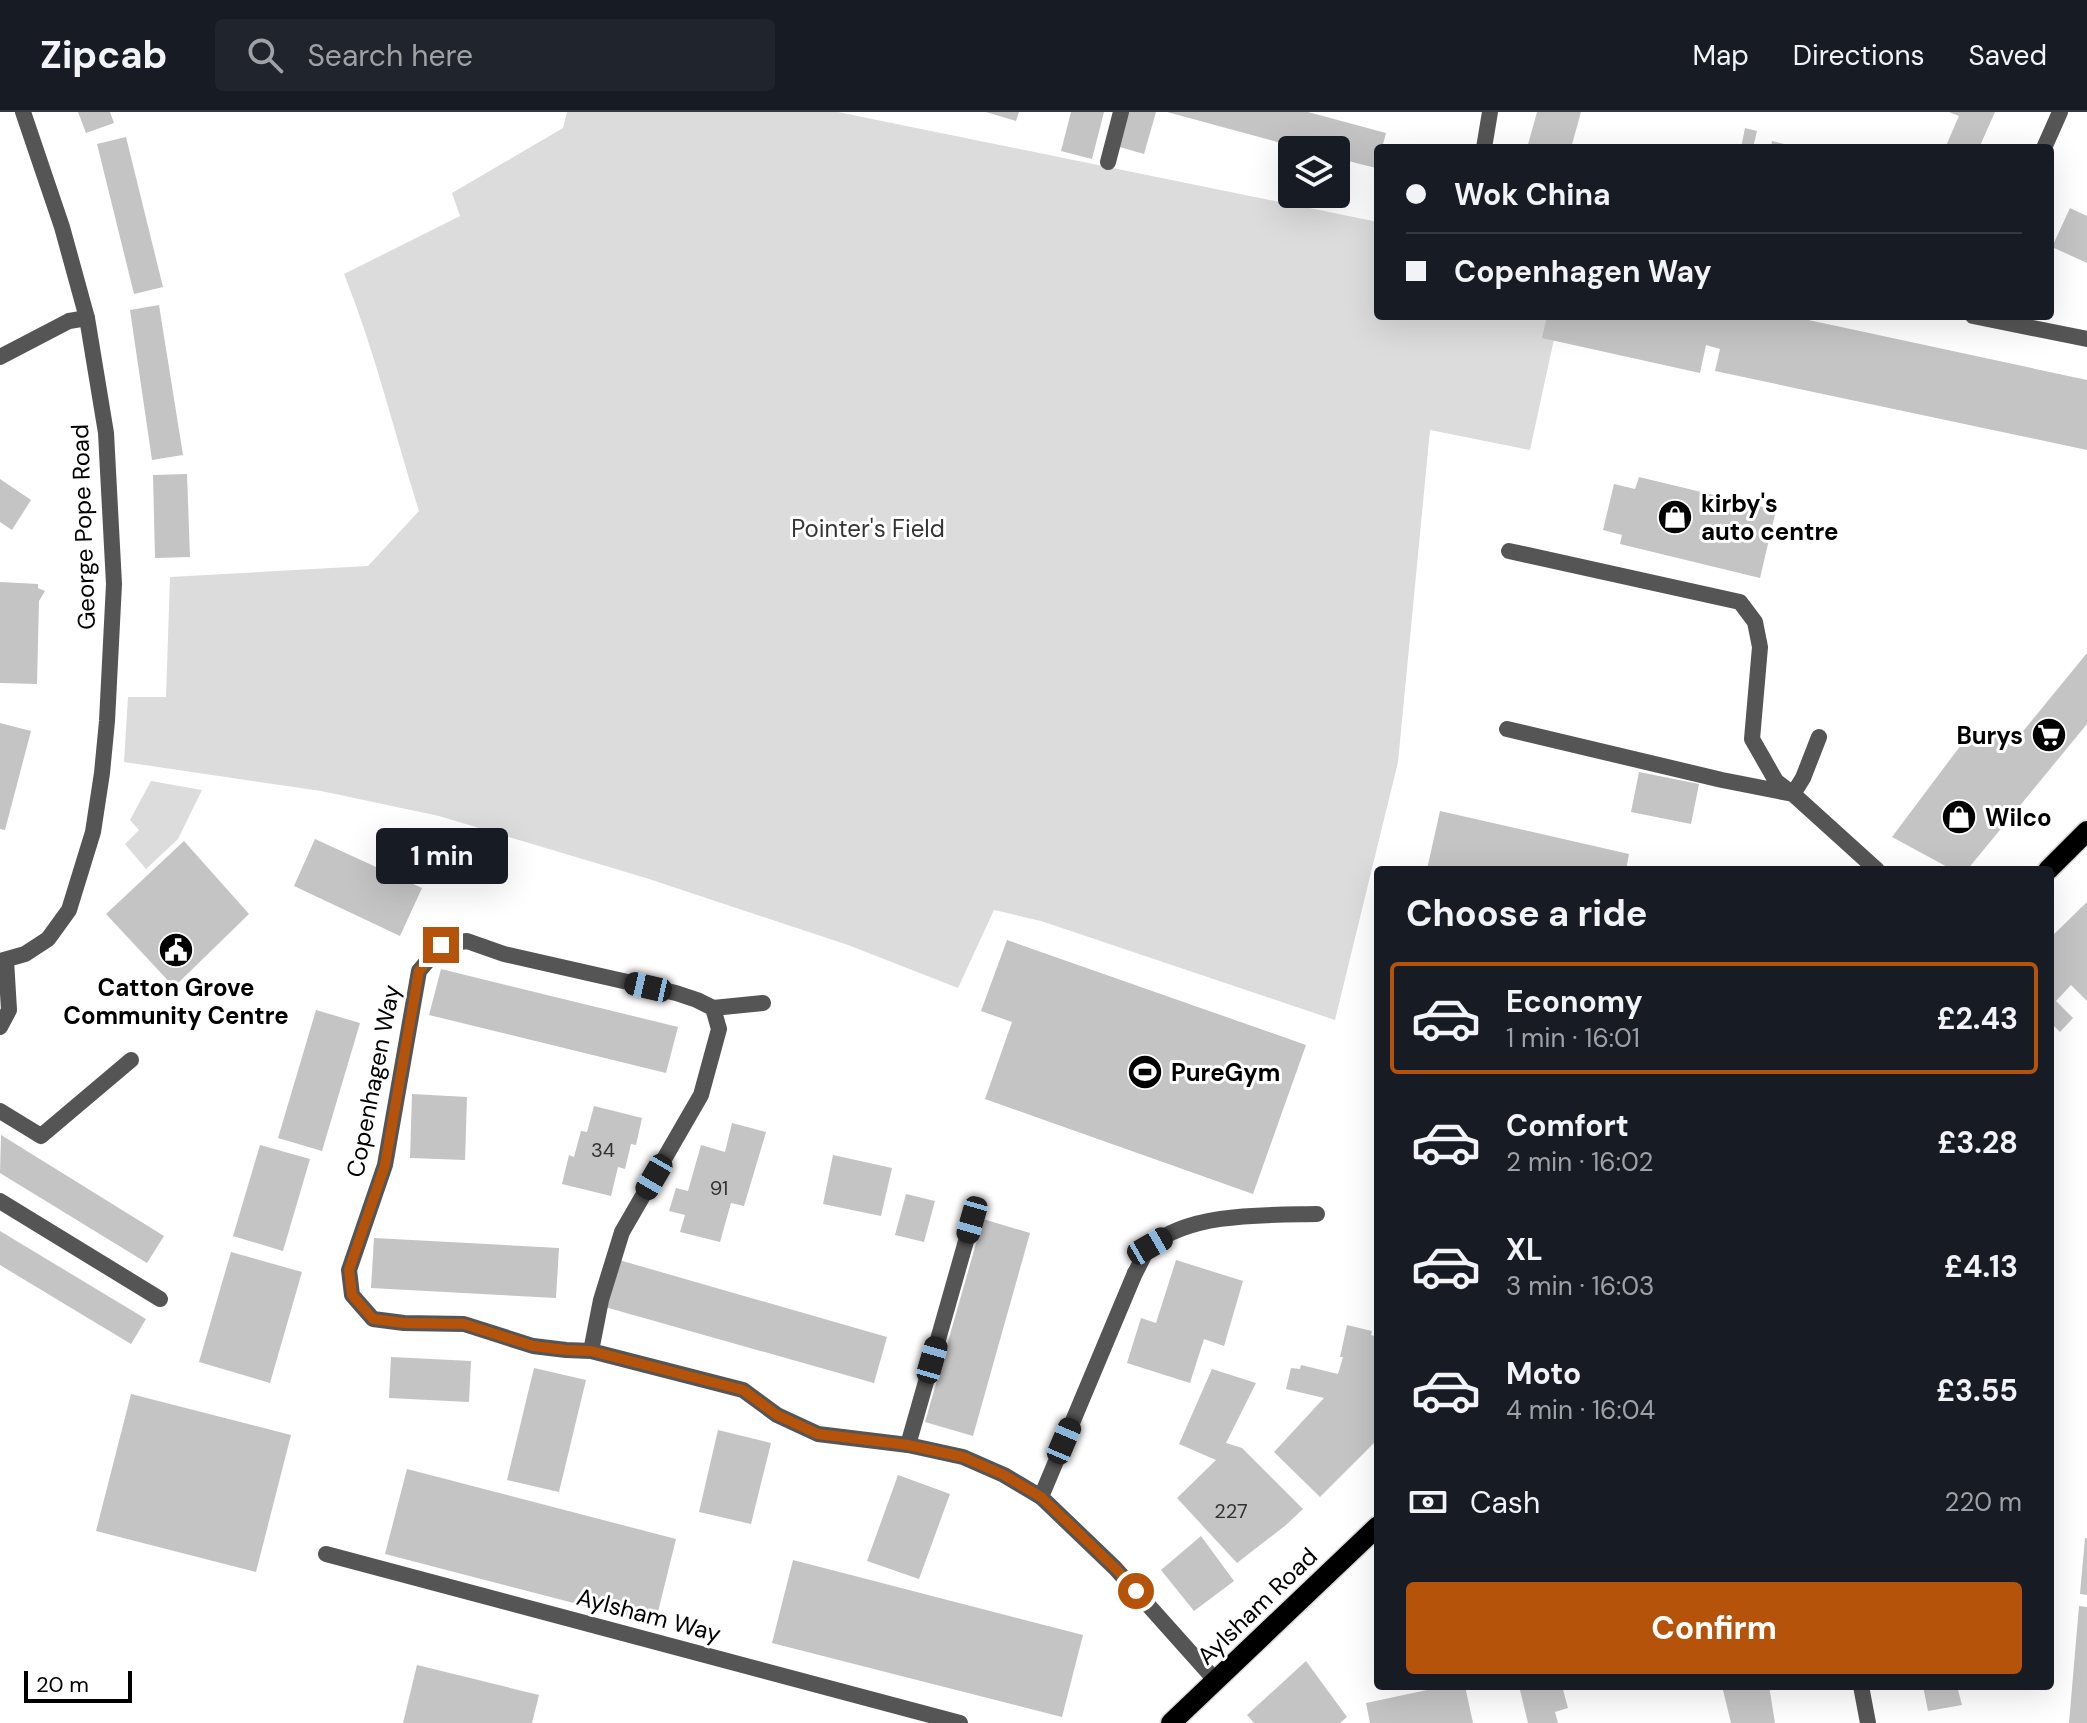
<!DOCTYPE html>
<html lang="en">
<head>
<meta charset="utf-8">
<style>
  :root { --surface:#171b24; --page:#20242c; --text:#f1f3f6; --muted:#9ea1a6; --line:#363941; --accent:#b45309 }
  body { margin:0; font-family:"DM Sans",sans-serif; background:var(--page); color:var(--text); height:100vh; display:flex; flex-direction:column; font-size:30px; white-space:nowrap }
  * { box-sizing:border-box; margin:0 }
  p { font-size:26px; color:var(--muted) }
  .icon { flex:none; width:44px; height:44px; fill:none; stroke:currentColor; stroke-width:2; stroke-linecap:round; stroke-linejoin:round }
  .map { position:relative; flex:1; overflow:hidden }
  .panel { position:absolute; left:1374px; top:754px; width:680px; height:824px; display:flex; flex-direction:column; background:var(--surface); border-radius:8px; box-shadow:0 8px 32px #0002 }
  .panel>* { flex:none }
  .top-card { position:absolute; left:1374px; top:32px; width:680px; height:176px; border-radius:8px; box-shadow:0 8px 32px #0002; display:grid; align-content:center; height:176px; padding:0 32px; background:var(--surface) }
  .tools { position:absolute; left:1278px; top:24px; display:grid; gap:16px }
  .tools a { display:grid; place-items:center; width:72px; height:72px; border-radius:8px; background:var(--surface); box-shadow:0 8px 32px #0002; font-size:40px }
  .scale { position:absolute; left:24px; bottom:20px; width:108px; box-sizing:border-box; padding-left:8px; border:4px solid #000; border-top:0; font-size:22px; line-height:28px; white-space:nowrap; color:#000; -webkit-text-stroke:6px #fff; paint-order:stroke }
  .end { position:absolute; width:36px; height:36px; margin:-18px; border:10px solid #b45309; background:#fff; box-shadow:0 0 0 4px #fff }
  .from { border-radius:50% }
  .bubble { position:absolute; height:56px; border-radius:8px; background:var(--surface); box-shadow:0 8px 32px #0002; font-size:26px; font-weight:700; line-height:56px; text-align:center }
  .car { position:absolute; width:24px; height:48px; margin:-24px -12px; border-radius:10px; box-shadow:0 0 6px 2px #0007; background:linear-gradient(#222 24%,#8ab4d8 0 40%,#222 0 76%,#8ab4d8 0 86%,#222 0) }
  .top-card b { display:flex; align-items:center; gap:28px; height:76px; font-size:30px }
  .top-card b+b { border-top:2px solid var(--line) }
  .top-card i { width:20px; height:20px; background:var(--text) }
  ul { padding:0; list-style:none }
  li { display:flex; align-items:center; gap:24px; height:112px; margin:0 16px 12px; padding:0 16px; border:4px solid transparent; border-radius:8px }
  li div { flex:1 }
  li b { display:block; font-size:30px }
  li em { font-style:normal; font-weight:700 }
  li.active { border-color:var(--accent) }
  li>.icon { width:72px; height:72px; stroke-width:1.5 }
  h2 { padding:0 32px; font-size:36px; line-height:96px }
  .pay { display:flex; align-items:center; gap:20px; height:88px; padding:0 32px; font-size:30px }
  .pay p { margin-inline-start:auto }
  .button { display:flex; gap:16px; margin-top:auto; padding:16px 32px }
  .button a { flex:1; height:92px; border-radius:8px; background:var(--accent); color:#fff; font-size:32px; font-weight:700; line-height:92px; text-align:center }
  header { display:flex; align-items:center; gap:48px; box-sizing:border-box; height:112px; padding:0 40px; background:var(--surface); border-bottom:2px solid var(--line) }
  header strong { font-size:38px }
  nav { display:flex; gap:44px; margin-inline-start:auto; font-size:28px }
  .search { width:560px; height:72px; background:var(--page); display:flex; align-items:center; gap:20px; box-sizing:border-box; padding:0 28px; border-radius:8px; color:var(--muted); font-size:30px }
  .map>svg:first-child { display:block }
  .green { fill:#dcdcdc }
  .building { fill:#c4c4c4 }
  .lines { fill:none; stroke-linecap:round; stroke-linejoin:round }
  .primary-casing { stroke:#dbdbdb; stroke-width:23 }
  .lane { stroke:#555; stroke-width:16 }
  .street { stroke:#555; stroke-width:16 }
  .primary { stroke:#000; stroke-width:20 }
  .route { stroke:#b45309; stroke-width:10 }
  .labels { text-anchor:middle; dominant-baseline:central; stroke-width:6; stroke-linejoin:round; paint-order:stroke }
  .number-label { font-size:20px; fill:#313131 }
  .poi-label { font-size:24px; font-weight:bold; fill:#000; stroke:#fff; text-anchor:start }
  .street-label { font-size:24px; fill:#000; stroke:#fff }
  .park-label { font-size:24px; fill:#333; stroke:#fff }
</style>
</head>
<body>
<header>
<strong>Zipcab</strong>
<div class="search"><svg class="icon" aria-label="search" viewBox="0 0 24 24"><circle cx="10" cy="10" r="6"/><path d="M15 15l6 6"/></svg>Search here</div>
<nav><a>Map</a><a>Directions</a><a>Saved</a></nav>
</header>
<div class="map">
<svg width="2087" height="1611" viewBox="0 0 2087 1611">
  <rect width="100%" height="100%" fill="#fff"/>
  <!-- green -->
  <g class="green">
    <path d="M567 0H838L1378 110V204H1559L1530 338 1430 318 1398 650 1335 908 1041 809 994 798 958 876 848 833 646 766 439 704 321 679 124 650 128 585H166L170 465 368 454 419 399C394 320 375 239 344 162L460 104 452 81 563 16Z"/>
    <path d="M151 669 202 678 178 727 146 757 125 732 139 718 130 708Z"/>
  </g>
  <!-- building -->
  <g class="building">
    <path d="M78 0H110L114 11 86 21Z"/>
    <path d="M986 0H1019L1016 9Z"/>
    <path d="M1071 0H1104L1092 47 1061 39Z"/>
    <path d="M1126 0H1156L1144 42 1116 34Z"/>
    <path d="M1167 0H1308L1386 21 1382 36H1378L1376 56 1336 46V38H1307Z"/>
    <path d="M1537 0H1581L1571 36H1527Z"/>
    <path d="M1949 0H1995L1979 36H1945L1959 4Z"/>
    <path d="M1745 16 1757 19 1753 36H1741Z"/>
    <path d="M126 25 163 175 134 182 97 32Z"/>
    <path d="M1772 29 1797 35 1796 36H1771Z"/>
    <path d="M2070 96 2087 104V151L2052 135Z"/>
    <path d="M159 193 183 343 152 348 130 198Z"/>
    <path d="M1547 204H1790L2087 268V338L1715 259 1720 237 1706 233 1700 261 1542 226Z"/>
    <path d="M187 362 190 445 155 446 153 363Z"/>
    <path d="M1639 365 1776 398 1760 466 1620 432 1622 423 1603 418 1614 372 1635 377Z"/>
    <path d="M0 367 31 388 12 418 0 410Z"/>
    <path d="M0 470 38 472V476L45 479 39 489 37 572 0 571Z"/>
    <path d="M2087 541V612L1967 758H1953L1892 725 1970 621 1979 628 1990 616 2011 634Z"/>
    <path d="M0 611 31 619 5 718 0 717Z"/>
    <path d="M1639 660 1699 672 1691 712 1631 700Z"/>
    <path d="M1440 699 1629 742 1626 758 1427 757Z"/>
    <path d="M315 727 422 776 400 824 294 774Z"/>
    <path d="M184 729 249 802 174 875 106 802Z"/>
    <path d="M2087 790V889L2071 873 2056 889 2073 906 2060 920 2050 910V826Z"/>
    <path d="M1007 828 1306 933 1253 1082 985 987 1012 910 981 899Z"/>
    <path d="M441 857 678 915 666 961 429 903Z"/>
    <path d="M316 898 360 911 322 1039 278 1026Z"/>
    <path d="M412 982 467 985 465 1048 410 1046Z"/>
    <path d="M594 994 642 1006 636 1033 631 1032 625 1057 618 1055 611 1084 562 1072 569 1043 574 1045 581 1019 587 1020Z"/>
    <path d="M732 1011 766 1020 744 1094 731 1091 720 1130 680 1120 685 1103 669 1099 676 1076 688 1079 701 1033 725 1040Z"/>
    <path d="M1 1023 164 1124 147 1151 0 1061Z"/>
    <path d="M260 1033 310 1047 283 1139 233 1124Z"/>
    <path d="M833 1043 892 1056 881 1104 823 1092Z"/>
    <path d="M906 1082 935 1089 924 1130 895 1123Z"/>
    <path d="M983 1107 1030 1121 973 1324 925 1310Z"/>
    <path d="M0 1119 146 1207 131 1232 0 1153Z"/>
    <path d="M374 1126 559 1136 556 1186 371 1176Z"/>
    <path d="M231 1140 302 1160 270 1271 199 1250Z"/>
    <path d="M619 1148 887 1225 874 1271 605 1195Z"/>
    <path d="M1176 1148 1243 1169 1224 1234 1204 1227 1190 1271 1127 1251 1141 1206 1156 1211Z"/>
    <path d="M1347 1213 1372 1219 1371 1223 1378 1225V1327L1320 1385 1274 1340 1324 1286 1286 1277 1291 1256 1300 1257 1301 1253 1338 1262 1343 1245H1340Z"/>
    <path d="M391 1245 471 1249 469 1290 389 1286Z"/>
    <path d="M534 1256 586 1268 559 1380 507 1368Z"/>
    <path d="M1212 1257 1256 1271 1226 1331 1242 1336 1303 1397 1286 1413 1237 1451 1177 1386 1216 1348 1179 1332Z"/>
    <path d="M131 1282 291 1323 256 1460 96 1419Z"/>
    <path d="M718 1318 771 1331 751 1412 699 1400Z"/>
    <path d="M407 1357 676 1427 655 1512 385 1442Z"/>
    <path d="M898 1363 950 1382 919 1467 867 1449Z"/>
    <path d="M1201 1424 1234 1469 1194 1499 1161 1458Z"/>
    <path d="M2085 1426H2087V1483L2080 1482Z"/>
    <path d="M793 1448 1083 1523 1062 1605 772 1531Z"/>
    <path d="M2079 1494 2087 1495V1611H2069Z"/>
    <path d="M1306 1549 1347 1605 1340 1611H1254L1247 1603Z"/>
    <path d="M417 1553 539 1583 532 1611H403Z"/>
    <path d="M1427 1574H1465L1473 1611H1370L1366 1591 1427 1578Z"/>
    <path d="M1519 1574H1562L1568 1596 1555 1600 1558 1611H1528Z"/>
    <path d="M1722 1574H1769L1775 1611H1731Z"/>
    <path d="M1923 1574H1957L1962 1593 1928 1599Z"/>
  </g>
  <g class="lines">
    <!-- primary casing -->
    <g class="primary-casing">
      <g id="primary">
        <path d="M2048 758 2087 719"/>
        <path d="M1171 1611 1378 1414"/>
      </g>
    </g>
    <!-- lane -->
    <g class="lane">
      <path d="M1108 50 1121 0"/>
      <path d="M1509 439 1740 490 1755 510 1760 535 1752 627 1776 669 1793 682 1803 666 1819 625"/>
      <path d="M1507 617 1722 668 1793 682 1877 758"/>
      <path d="M713 896 763 891"/>
      <path d="M0 915 9 898 6 848"/>
      <path d="M0 999 41 1024 131 948"/>
      <path d="M0 1089 160 1187"/>
      <path d="M1135 1161C1140 1153 1144 1140 1151 1134 1189 1100 1269 1103 1317 1102"/>
      <path d="M326 1442 960 1611"/>
    </g>
    <!-- street -->
    <g class="street">
      <path d="M1484 36 1490 0"/>
      <path d="M2044 36 2060 0"/>
      <path d="M1973 204 2087 227"/>
      <path d="M0 245 69 209 87 206"/>
      <path d="M0 849 25 842 48 827 69 798 93 720 102 661 107 609 114 472 106 321 87 206 62 115 23 0"/>
      <path d="M1135 1161 1041 1385 1115 1456 1216 1569"/>
      <path d="M591 1239 601 1188 622 1120 701 983 719 917 713 896 697 888 676 881 504 842 467 829 441 833 419 859 385 1053 349 1158 352 1183 373 1207 404 1211 464 1212 533 1234 566 1238 591 1239 743 1278 777 1303 818 1322 908 1333 972 1108"/>
      <path d="M908 1333 963 1345 1004 1363 1041 1385"/>
      <path d="M1861 1574 1868 1611"/>
    </g>
    <!-- primary -->
    <use href="#primary" class="primary"/>
  </g>
  <g class="lines">
    <!-- route -->
    <path class="route" d="M441 833 419 859 385 1053 349 1158 352 1183 373 1207 404 1211 464 1212 533 1234 566 1238 591 1239 743 1278 777 1303 818 1322 908 1333 963 1345 1004 1363 1041 1385 1115 1456 1136 1479"/>
  </g>
  <!-- icons -->
  <defs>
    <g id="shop-disc" transform="scale(1.8)"><circle r="9.5" fill="#000" stroke="#fff"/><path d="M-5-2.5h2.3a2.7 3.5 0 0 1 5.4 0H5L5.5 6h-11ZM-1.5-2.5h3a1.5 2.3 0 0 0-3 0Z" fill="#fff"/></g>
    <g id="supermarket-disc" transform="scale(1.8)"><circle r="9.5" fill="#000" stroke="#fff"/><path d="M-6-5.5h2.5l.6 2H6L4.5 2H-2.5L-4.4-4H-6ZM-1.5 3.2a1.3 1.3 0 1 0 .1 0ZM3 3.2a1.3 1.3 0 1 0 .1 0Z" fill="#fff"/></g>
    <g id="civic-disc" transform="scale(1.8)"><circle r="9.5" fill="#000" stroke="#fff"/><path d="M-.6-6.5H3V-4.5H.6V-3L4-1V1h2V6H-6V1h2V-1L-.6-3ZM-1.2 2.5V6h2.4V2.5Z" fill="#fff"/></g>
    <g id="stadium-disc" transform="scale(1.8)"><circle r="9.5" fill="#000" stroke="#fff"/><path d="M0-5a6.5 5 0 1 0 0 10a6.5 5 0 1 0 0-10ZM-3.5-1.8h7v3.6h-7Z" fill="#fff"/></g>
  </defs>
  <g fill-rule="evenodd">
    <use href="#shop-disc" x="1675" y="405"/>
    <use href="#supermarket-disc" x="2049" y="623"/>
    <use href="#shop-disc" x="1959" y="705"/>
    <use href="#civic-disc" x="176" y="838"/>
    <use href="#stadium-disc" x="1145" y="960"/>
  </g>
  <g class="labels">
    <!-- number labels -->
    <g class="number-label">
      <text x="603" y="1038">34</text>
      <text x="719" y="1076">91</text>
      <text x="1231" y="1399">227</text>
    </g>
    <!-- poi labels -->
    <g class="poi-label">
      <text x="1701" y="391">kirby's<tspan x="1701" dy="28">auto centre</tspan></text>
      <text x="2023" y="623" text-anchor="end">Burys</text>
      <text x="1985" y="705">Wilco</text>
      <text x="176" y="875" text-anchor="middle">Catton Grove<tspan x="176" dy="28">Community Centre</tspan></text>
      <text x="1171" y="960">PureGym</text>
    </g>
    <!-- street labels -->
    <g class="street-label">
      <text transform="translate(83 415) rotate(-92)">George Pope Road</text>
      <text transform="translate(373 969) rotate(-79)">Copenhagen Way</text>
      <text transform="translate(1257 1494) rotate(-44)">Aylsham Road</text>
      <text transform="translate(649 1503) rotate(15)">Aylsham Way</text>
    </g>
    <!-- park labels -->
    <g class="park-label">
      <text x="868" y="416">Pointer's Field</text>
    </g>
  </g>
</svg>
<div class="tools">
<a><svg class="icon" aria-label="layers" viewBox="0 0 24 24"><path d="M12 4l9 5-9 5-9-5zM3 14l9 5 9-5"/></svg></a>
</div>
<div class="scale">20 m</div>
<i class="end from" style="left:1136px;top:1479px"></i>
<i class="end" style="left:441px;top:833px"></i>
<div class="bubble" style="left:376px;top:716px;width:132px">1 min</div>
<i class="car" style="left:648px;top:875px;rotate:283deg"></i>
<i class="car" style="left:654px;top:1065px;rotate:210deg"></i>
<i class="car" style="left:972px;top:1108px;rotate:196deg"></i>
<i class="car" style="left:1150px;top:1134px;rotate:60deg"></i>
<i class="car" style="left:932px;top:1248px;rotate:16deg"></i>
<i class="car" style="left:1064px;top:1329px;rotate:23deg"></i>
<div class="top-card">
<b><i class="from"></i>Wok China</b>
<b><i></i>Copenhagen Way</b>
</div>
<section class="panel">
<h2>Choose a ride</h2>
<ul>
<li class="active"><svg class="icon" aria-label="car" viewBox="0 0 24 24"><path d="M5 17H2v-5l4-1 3-4h7l3 4 3 1v5h-3M9 17h6M6 11h13"/><circle cx="7" cy="17" r="2"/><circle cx="17" cy="17" r="2"/></svg><div><b>Economy</b><p>1 min · 16:01</p></div><em>£2.43</em></li>
<li><svg class="icon" aria-label="car" viewBox="0 0 24 24"><path d="M5 17H2v-5l4-1 3-4h7l3 4 3 1v5h-3M9 17h6M6 11h13"/><circle cx="7" cy="17" r="2"/><circle cx="17" cy="17" r="2"/></svg><div><b>Comfort</b><p>2 min · 16:02</p></div><em>£3.28</em></li>
<li><svg class="icon" aria-label="car" viewBox="0 0 24 24"><path d="M5 17H2v-5l4-1 3-4h7l3 4 3 1v5h-3M9 17h6M6 11h13"/><circle cx="7" cy="17" r="2"/><circle cx="17" cy="17" r="2"/></svg><div><b>XL</b><p>3 min · 16:03</p></div><em>£4.13</em></li>
<li><svg class="icon" aria-label="car" viewBox="0 0 24 24"><path d="M5 17H2v-5l4-1 3-4h7l3 4 3 1v5h-3M9 17h6M6 11h13"/><circle cx="7" cy="17" r="2"/><circle cx="17" cy="17" r="2"/></svg><div><b>Moto</b><p>4 min · 16:04</p></div><em>£3.55</em></li>
</ul>
<div class="pay"><svg class="icon" aria-label="cash" viewBox="0 0 24 24"><path d="M3 7h18v10H3z"/><circle cx="12" cy="12" r="2"/></svg>Cash<p>220 m</p></div>
<div class="button"><a>Confirm</a></div>
</section>
</div>
</body>
</html>
